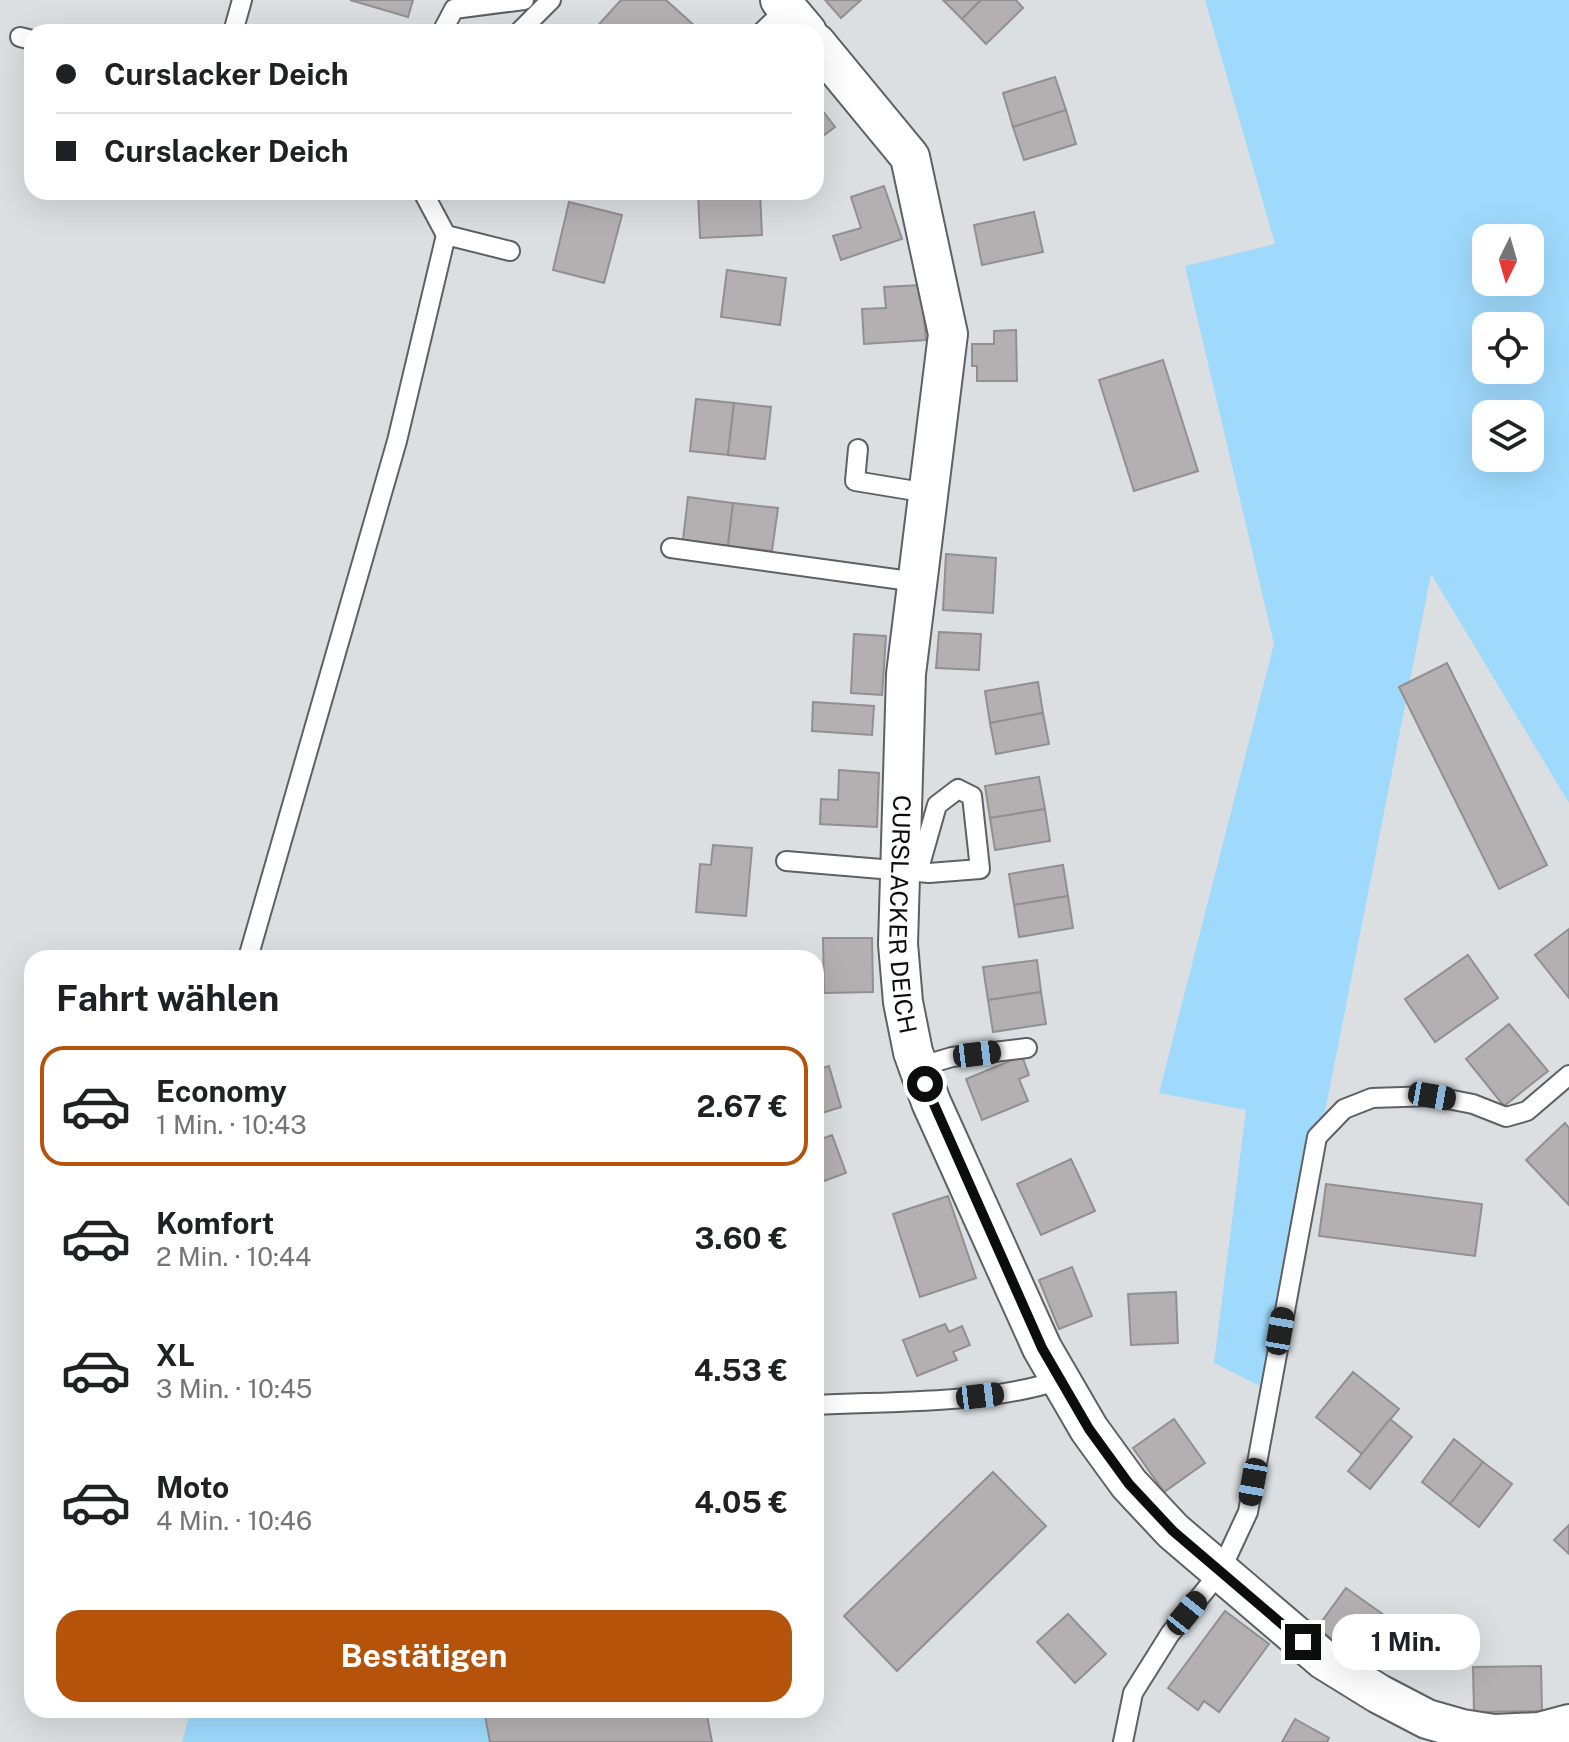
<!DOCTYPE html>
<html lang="de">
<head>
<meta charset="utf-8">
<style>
  :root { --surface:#fff; --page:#f2f2f2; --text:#202124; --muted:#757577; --line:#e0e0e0; --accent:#b45309 }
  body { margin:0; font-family:"Public Sans",sans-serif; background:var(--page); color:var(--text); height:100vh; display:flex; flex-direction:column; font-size:30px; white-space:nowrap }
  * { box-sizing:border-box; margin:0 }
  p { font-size:26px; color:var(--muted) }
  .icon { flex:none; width:44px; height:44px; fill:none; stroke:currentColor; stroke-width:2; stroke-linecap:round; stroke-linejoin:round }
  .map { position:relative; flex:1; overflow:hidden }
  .drawer { position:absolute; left:24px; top:950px; width:800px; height:768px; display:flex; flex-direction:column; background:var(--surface); border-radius:24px; box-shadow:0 8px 32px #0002 }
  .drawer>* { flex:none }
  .guide { position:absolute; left:24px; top:24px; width:800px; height:176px; border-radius:24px; box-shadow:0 8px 32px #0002; display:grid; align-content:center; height:176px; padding:0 32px; background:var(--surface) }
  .needle { width:52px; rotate:185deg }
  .tools { position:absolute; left:1472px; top:224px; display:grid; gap:16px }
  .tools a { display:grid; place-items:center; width:72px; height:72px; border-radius:16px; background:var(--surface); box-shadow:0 8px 32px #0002; font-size:40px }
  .end { position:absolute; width:36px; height:36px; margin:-18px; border:10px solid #0c0d0d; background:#fff; box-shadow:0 0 0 4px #fff }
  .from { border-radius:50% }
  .bubble { position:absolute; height:56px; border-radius:24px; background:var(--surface); box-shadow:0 8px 32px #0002; font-size:26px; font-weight:700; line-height:56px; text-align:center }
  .car { position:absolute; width:24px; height:48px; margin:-24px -12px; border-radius:10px; box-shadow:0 0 6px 2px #0007; background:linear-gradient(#222 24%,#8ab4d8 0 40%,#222 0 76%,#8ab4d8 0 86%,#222 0) }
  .guide b { display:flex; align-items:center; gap:28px; height:76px; font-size:30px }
  .guide b+b { border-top:2px solid var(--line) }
  .guide i { width:20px; height:20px; background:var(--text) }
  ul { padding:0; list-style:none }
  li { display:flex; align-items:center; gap:24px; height:120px; margin:0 16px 12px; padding:0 16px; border:4px solid transparent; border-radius:24px }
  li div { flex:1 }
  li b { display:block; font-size:30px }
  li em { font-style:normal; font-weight:700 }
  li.current { border-color:var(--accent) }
  li>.icon { width:72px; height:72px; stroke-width:1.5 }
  h2 { padding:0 32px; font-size:36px; line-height:96px }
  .primary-button { display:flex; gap:16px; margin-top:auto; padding:16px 32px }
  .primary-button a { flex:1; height:92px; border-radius:24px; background:var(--accent); color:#fff; font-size:32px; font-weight:700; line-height:92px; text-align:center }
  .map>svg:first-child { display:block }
  .green { fill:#9fdafd; fill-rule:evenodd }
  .building { fill:#b4b0b1; stroke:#928f90; stroke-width:2 }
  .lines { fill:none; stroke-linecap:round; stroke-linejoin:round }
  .lane-casing { stroke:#5e6163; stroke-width:22 }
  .street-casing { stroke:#5e6163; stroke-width:42 }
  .lane { stroke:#fff; stroke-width:18 }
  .street { stroke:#fff; stroke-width:38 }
  .route { stroke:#0c0d0d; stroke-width:10 }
  .labels { text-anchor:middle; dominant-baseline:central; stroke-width:8; stroke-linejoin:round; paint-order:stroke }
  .street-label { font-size:24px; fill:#0c0d0d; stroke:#fff }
</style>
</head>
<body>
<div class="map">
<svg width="1569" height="1742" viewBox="0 0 1569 1742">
  <rect width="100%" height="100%" fill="#dbdfe1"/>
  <!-- green -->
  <g class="green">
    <path d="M1205 0H1569V803L1431 574 1270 1391 1214 1363 1246 1110 1159 1093 1274 644 1185 266 1275 244ZM1486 238H1530V282H1486ZM1486 326H1530V370H1486ZM1486 414H1530V458H1486Z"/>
    <path d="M191 1710H670V1742H182Z"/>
  </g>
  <!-- building -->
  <g class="building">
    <path d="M350 0H413L408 17Z"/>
    <path d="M621 0H666L697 28 694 32H592Z"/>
    <path d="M825 0H861L841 18Z"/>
    <path d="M943 0H981L962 19Z"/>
    <path d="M981 0H1016L1023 8 986 44 962 19Z"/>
    <path d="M1055 77 1066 110 1013 127 1003 93Z"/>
    <path d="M816 102 835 127 816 141Z"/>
    <path d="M1066 110 1076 144 1024 160 1013 127Z"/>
    <path d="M884 186 902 239 841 260 833 236 861 228 851 197Z"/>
    <path d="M698 192H760L762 235 700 238Z"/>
    <path d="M569 202 622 215 604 283 553 270Z"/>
    <path d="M1034 212 1043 252 982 265 974 225Z"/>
    <path d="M727 270 786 278 780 325 721 317Z"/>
    <path d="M921 285 926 340 864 344 862 309 886 308 884 287Z"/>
    <path d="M1016 330 1017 381H977V366H972V344H994V331Z"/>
    <path d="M1163 360 1198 471 1134 491 1099 380Z"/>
    <path d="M696 399 734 403 728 455 690 451Z"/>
    <path d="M734 403 771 407 765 459 728 455Z"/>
    <path d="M688 497 733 503 728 546 683 540Z"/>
    <path d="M733 503 778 508 772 551 728 546Z"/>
    <path d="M946 554 996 558 993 613 943 610Z"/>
    <path d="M939 632 981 634 979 670 936 668Z"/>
    <path d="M854 634 886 636 882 695 851 693Z"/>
    <path d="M1447 663 1547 865 1499 889 1399 687Z"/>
    <path d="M1038 682 1043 713 990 723 985 691Z"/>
    <path d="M813 702 874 706 872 735 812 731Z"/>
    <path d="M1043 713 1049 744 996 754 990 723Z"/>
    <path d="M839 770 879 773 877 827 820 824 821 799 838 800Z"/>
    <path d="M1039 777 1045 809 990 818 985 786Z"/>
    <path d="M1045 809 1050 841 995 850 990 818Z"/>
    <path d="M713 845 752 848 746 916 696 912 700 864 711 865Z"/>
    <path d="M1063 865 1068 896 1014 905 1009 874Z"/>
    <path d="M1068 896 1073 928 1019 937 1014 905Z"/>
    <path d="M1569 929V998L1535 955Z"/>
    <path d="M823 938H872L873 992 824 993Z"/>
    <path d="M1468 955 1498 998 1435 1042 1405 999Z"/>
    <path d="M1037 960 1041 992 988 1000 983 967Z"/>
    <path d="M1041 992 1046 1024 993 1032 988 1000Z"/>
    <path d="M1509 1024 1548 1071 1504 1106 1466 1059Z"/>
    <path d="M1022 1056 1029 1075 1019 1079 1028 1101 982 1120 966 1079Z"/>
    <path d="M829 1066 841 1107 816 1115V1070Z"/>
    <path d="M1565 1123 1569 1128V1205L1526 1160Z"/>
    <path d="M832 1135 846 1173 816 1184V1141Z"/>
    <path d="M1071 1159 1095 1211 1041 1235 1017 1184Z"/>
    <path d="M1326 1184 1482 1204 1475 1256 1319 1236Z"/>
    <path d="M948 1196 976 1278 920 1297 893 1214Z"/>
    <path d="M1072 1267 1092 1316 1059 1329 1039 1280Z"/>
    <path d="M1176 1292 1178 1343 1131 1345 1128 1294Z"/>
    <path d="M945 1324 949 1332 962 1326 970 1345 953 1352 957 1360 917 1376 903 1340Z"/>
    <path d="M1353 1372 1399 1409 1362 1454 1316 1417Z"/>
    <path d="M1174 1419 1205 1463 1164 1492 1133 1448Z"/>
    <path d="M1390 1419 1412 1437 1370 1489 1348 1471Z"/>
    <path d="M1454 1439 1483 1462 1450 1504 1422 1482Z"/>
    <path d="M1483 1462 1512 1484 1479 1527 1450 1504Z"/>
    <path d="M993 1472 1046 1526 897 1671 844 1616Z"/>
    <path d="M1569 1525V1554L1554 1540Z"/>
    <path d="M1346 1588 1398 1625 1369 1666 1317 1628Z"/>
    <path d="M1225 1611 1269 1644 1219 1712 1204 1701 1198 1710 1168 1688Z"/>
    <path d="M1068 1614 1106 1654 1075 1683 1037 1642Z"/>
    <path d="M1541 1666 1542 1711 1474 1712 1473 1667Z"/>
    <path d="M484 1710H706L712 1742H490Z"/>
    <path d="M1295 1719 1329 1738 1327 1742H1282Z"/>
  </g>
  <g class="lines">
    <!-- lane casing -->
    <g class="lane-casing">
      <g id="lane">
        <path d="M233 32 242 0"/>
        <path d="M442 32 454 9 524 0"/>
        <path d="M519 32 551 0"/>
        <path d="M762 32 787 8"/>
        <path d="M20 37 32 40"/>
        <path d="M423 192 446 235 510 251"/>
        <path d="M858 449 855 481 928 493"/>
        <path d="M671 548 917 582"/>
        <path d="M786 861 929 873 980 869 972 796 958 789 937 805 918 872"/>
        <path d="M248 958 397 441 446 235"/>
        <path d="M918 1067 952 1057 1027 1048"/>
        <path d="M816 1405C893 1401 987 1404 1060 1380"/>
        <path d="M1123 1742 1133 1693 1170 1634 1220 1572 1248 1512 1317 1137 1344 1109 1372 1098 1432 1096 1473 1104 1506 1117 1527 1111 1569 1075"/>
      </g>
    </g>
    <!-- street casing -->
    <g class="street-casing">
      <g id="street">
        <path d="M780 0 807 32"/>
        <path id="s1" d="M816 43 910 157 948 334 906 674 898 944 903 1002 913 1052 931 1102 1042 1348 1089 1429 1129 1484 1173 1531 1324 1660 1379 1694 1427 1719 1462 1729 1494 1734 1539 1732 1569 1724"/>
      </g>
    </g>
    <!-- lane -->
    <use href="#lane" class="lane"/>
    <!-- street -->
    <use href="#street" class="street"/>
  </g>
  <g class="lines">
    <!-- route -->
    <path class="route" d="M925 1084 1042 1348 1089 1429 1129 1484 1173 1531 1303 1642"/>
  </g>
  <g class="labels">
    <!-- street labels -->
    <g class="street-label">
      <text stroke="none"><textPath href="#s1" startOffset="912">CURSLACKER DEICH</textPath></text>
    </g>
  </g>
</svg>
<div class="tools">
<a><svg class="needle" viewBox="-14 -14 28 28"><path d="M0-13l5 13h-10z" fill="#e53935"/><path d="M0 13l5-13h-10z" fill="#757577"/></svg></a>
<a><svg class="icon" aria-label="locate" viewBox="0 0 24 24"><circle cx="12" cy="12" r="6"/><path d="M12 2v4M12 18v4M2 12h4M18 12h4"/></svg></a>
<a><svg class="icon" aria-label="layers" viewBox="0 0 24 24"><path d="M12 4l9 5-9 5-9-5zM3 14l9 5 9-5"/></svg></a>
</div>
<i class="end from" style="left:925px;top:1084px"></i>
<i class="end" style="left:1303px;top:1642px"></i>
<div class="bubble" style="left:1332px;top:1614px;width:148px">1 Min.</div>
<i class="car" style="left:977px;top:1054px;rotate:83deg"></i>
<i class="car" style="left:1432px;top:1096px;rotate:100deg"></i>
<i class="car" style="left:1280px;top:1331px;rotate:10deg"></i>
<i class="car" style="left:980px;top:1396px;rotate:83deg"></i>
<i class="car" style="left:1253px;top:1482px;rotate:190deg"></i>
<i class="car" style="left:1187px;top:1613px;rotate:39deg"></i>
<div class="guide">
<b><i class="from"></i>Curslacker Deich</b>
<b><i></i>Curslacker Deich</b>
</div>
<section class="drawer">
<h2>Fahrt wählen</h2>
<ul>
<li class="current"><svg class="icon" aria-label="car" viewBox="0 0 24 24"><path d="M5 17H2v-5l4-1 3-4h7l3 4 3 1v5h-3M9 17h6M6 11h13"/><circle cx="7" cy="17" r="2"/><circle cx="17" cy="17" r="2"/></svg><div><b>Economy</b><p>1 Min. · 10:43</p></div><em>2.67 €</em></li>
<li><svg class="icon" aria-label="car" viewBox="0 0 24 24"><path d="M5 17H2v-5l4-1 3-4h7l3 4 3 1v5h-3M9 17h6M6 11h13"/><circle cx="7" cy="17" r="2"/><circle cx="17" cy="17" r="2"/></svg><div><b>Komfort</b><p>2 Min. · 10:44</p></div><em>3.60 €</em></li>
<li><svg class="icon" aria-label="car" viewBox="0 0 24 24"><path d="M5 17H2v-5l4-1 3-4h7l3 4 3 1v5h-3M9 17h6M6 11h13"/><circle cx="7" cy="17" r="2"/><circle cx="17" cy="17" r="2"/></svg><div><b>XL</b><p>3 Min. · 10:45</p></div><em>4.53 €</em></li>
<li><svg class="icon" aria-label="car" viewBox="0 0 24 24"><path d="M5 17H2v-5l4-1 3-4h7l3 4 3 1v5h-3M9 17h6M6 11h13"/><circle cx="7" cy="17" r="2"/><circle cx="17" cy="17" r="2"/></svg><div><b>Moto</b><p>4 Min. · 10:46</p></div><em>4.05 €</em></li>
</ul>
<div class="primary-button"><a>Bestätigen</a></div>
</section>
</div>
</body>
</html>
